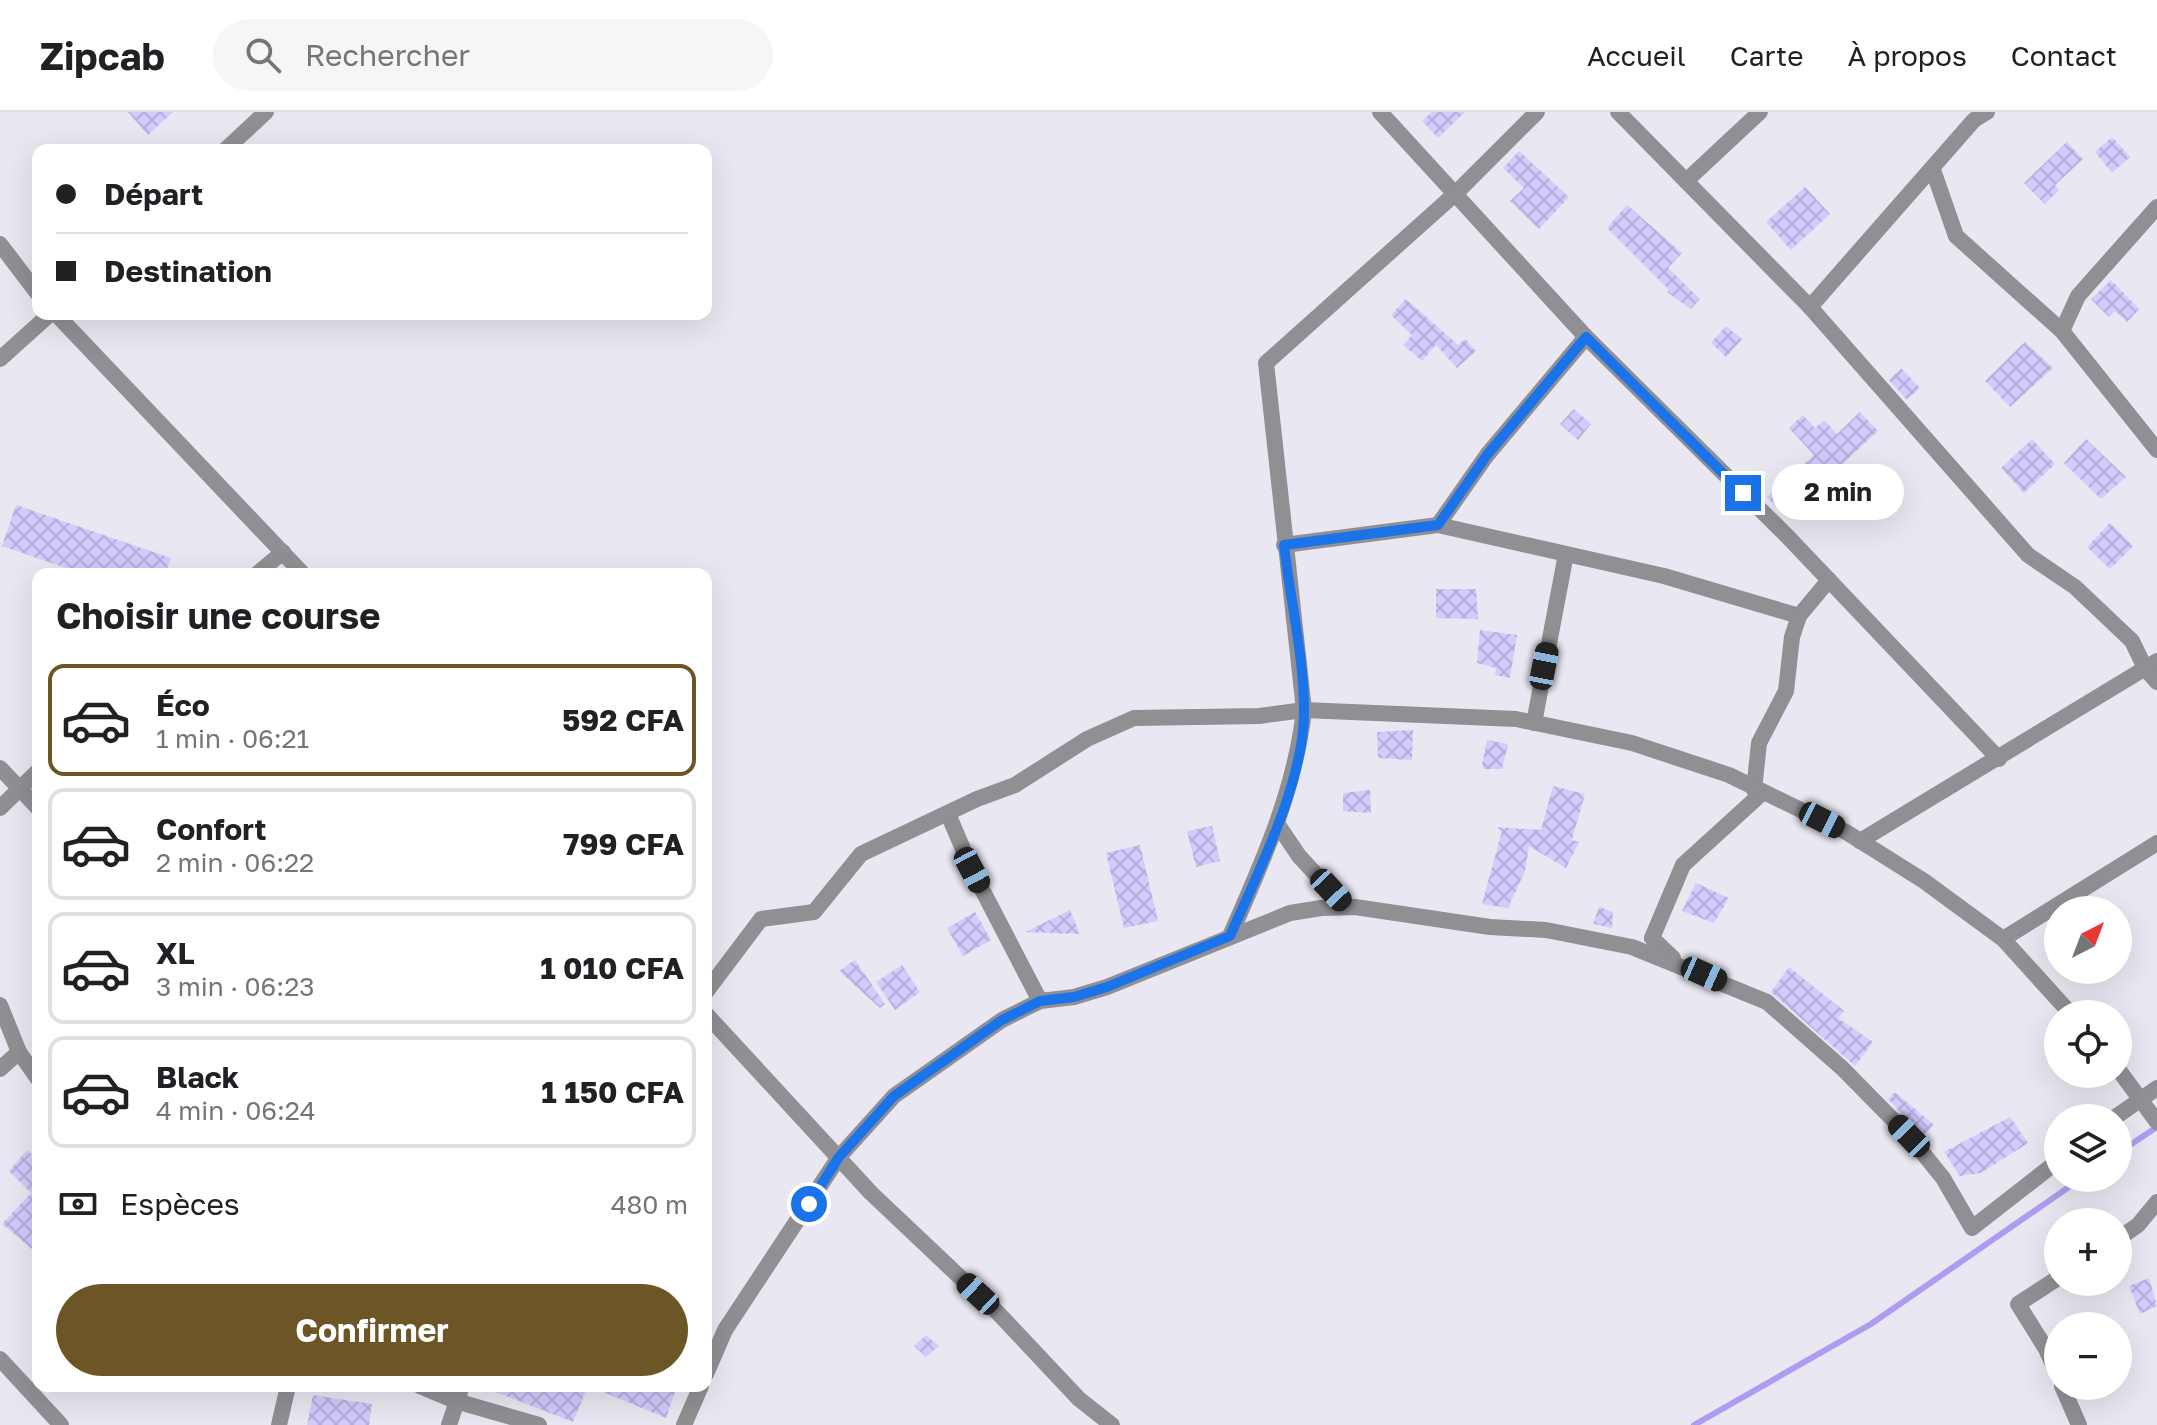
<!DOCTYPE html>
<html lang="fr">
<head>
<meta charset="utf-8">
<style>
  :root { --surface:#fff; --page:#f6f6f6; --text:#202124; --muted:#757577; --line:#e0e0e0; --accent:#6d5626 }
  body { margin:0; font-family:"Golos Text",sans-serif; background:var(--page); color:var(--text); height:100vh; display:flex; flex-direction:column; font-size:30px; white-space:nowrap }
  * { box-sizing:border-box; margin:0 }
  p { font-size:26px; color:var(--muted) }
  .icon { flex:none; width:44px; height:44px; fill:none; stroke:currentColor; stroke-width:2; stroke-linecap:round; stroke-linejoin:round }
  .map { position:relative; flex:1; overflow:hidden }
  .details { position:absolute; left:32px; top:456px; width:680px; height:824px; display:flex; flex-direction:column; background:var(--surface); border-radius:16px; box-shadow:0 8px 32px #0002 }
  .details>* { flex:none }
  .guide { position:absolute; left:32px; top:32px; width:680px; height:176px; border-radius:16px; box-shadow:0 8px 32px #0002; display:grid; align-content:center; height:176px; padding:0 24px; background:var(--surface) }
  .needle { width:52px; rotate:42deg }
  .controls { position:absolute; left:2044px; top:784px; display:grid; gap:16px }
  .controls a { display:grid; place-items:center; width:88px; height:88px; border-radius:50%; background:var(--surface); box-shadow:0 8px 32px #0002; font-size:40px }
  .end { position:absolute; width:36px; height:36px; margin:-18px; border:10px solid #1a73e8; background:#fff; box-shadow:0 0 0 4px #fff }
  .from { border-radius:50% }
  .bubble { position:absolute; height:56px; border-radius:28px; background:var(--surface); box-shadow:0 8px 32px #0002; font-size:26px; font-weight:700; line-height:56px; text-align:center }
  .car { position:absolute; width:24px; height:48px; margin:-24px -12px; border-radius:10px; box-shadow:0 0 6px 2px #0007; background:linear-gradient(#222 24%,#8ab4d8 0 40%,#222 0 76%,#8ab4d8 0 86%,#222 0) }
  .guide b { display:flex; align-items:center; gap:28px; height:76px; font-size:30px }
  .guide b+b { border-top:2px solid var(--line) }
  .guide i { width:20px; height:20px; background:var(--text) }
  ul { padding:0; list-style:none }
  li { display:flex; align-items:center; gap:24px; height:112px; margin:0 16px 12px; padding:0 8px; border:4px solid var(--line); border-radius:16px }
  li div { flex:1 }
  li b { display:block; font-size:30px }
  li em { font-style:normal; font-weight:700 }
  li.on { border-color:var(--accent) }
  li>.icon { width:72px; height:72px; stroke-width:1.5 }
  h2 { padding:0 24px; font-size:36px; line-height:96px }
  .pay { display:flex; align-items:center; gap:20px; height:88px; padding:0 24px; font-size:30px }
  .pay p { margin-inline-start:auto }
  .primary-button { display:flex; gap:16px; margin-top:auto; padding:16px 24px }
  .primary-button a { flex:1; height:92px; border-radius:48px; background:var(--accent); color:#fff; font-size:32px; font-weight:700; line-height:92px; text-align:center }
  header { display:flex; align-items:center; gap:48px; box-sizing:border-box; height:112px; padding:0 40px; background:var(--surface); border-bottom:2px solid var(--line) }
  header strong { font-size:38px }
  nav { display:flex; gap:44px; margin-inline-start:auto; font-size:28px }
  .search { width:560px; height:72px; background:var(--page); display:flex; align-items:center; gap:20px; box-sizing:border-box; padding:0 28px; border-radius:44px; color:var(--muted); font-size:30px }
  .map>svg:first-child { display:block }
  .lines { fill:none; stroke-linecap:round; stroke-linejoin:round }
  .stream { stroke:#af9cf0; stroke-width:6 }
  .building { fill:url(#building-cross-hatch) }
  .street { stroke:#908f93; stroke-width:16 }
  .route { stroke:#1a73e8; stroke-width:10 }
</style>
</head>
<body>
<header>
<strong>Zipcab</strong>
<div class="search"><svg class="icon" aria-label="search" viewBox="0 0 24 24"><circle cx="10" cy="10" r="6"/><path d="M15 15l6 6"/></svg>Rechercher</div>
<nav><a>Accueil</a><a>Carte</a><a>À propos</a><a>Contact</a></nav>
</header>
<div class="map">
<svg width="2157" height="1313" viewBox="0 0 2157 1313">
  <defs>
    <pattern id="building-cross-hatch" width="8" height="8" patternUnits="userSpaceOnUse" patternTransform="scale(2)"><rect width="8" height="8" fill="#d4cafe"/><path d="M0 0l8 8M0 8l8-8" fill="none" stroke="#b6aeda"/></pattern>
  </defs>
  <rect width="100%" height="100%" fill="#e9e8f2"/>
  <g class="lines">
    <!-- stream -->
    <g class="stream">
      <path d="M2118 1041 2157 1015"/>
      <path d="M1694 1313 1871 1212 2082 1066"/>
    </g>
  </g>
  <!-- building -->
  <g class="building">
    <path d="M128 0H173L148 23Z"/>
    <path d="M1432 0H1465L1438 26 1422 9Z"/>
    <path d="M2112 25 2130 45 2112 61 2095 40Z"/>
    <path d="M2067 30 2083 47 2055 73 2059 78 2045 92 2024 71Z"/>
    <path d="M1519 39 1569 85 1539 117 1510 89 1524 76 1503 56Z"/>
    <path d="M1805 75 1830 102 1791 138 1766 110Z"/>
    <path d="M1627 93 1682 141 1668 156 1700 187 1691 197 1667 180 1669 178 1607 116Z"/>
    <path d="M2111 168 2139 197 2127 210 2115 199 2109 205 2091 187Z"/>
    <path d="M1406 187 1458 233 1465 227 1476 239 1457 256 1436 233 1422 249 1403 233 1412 223 1391 203Z"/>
    <path d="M1726 214 1742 227 1726 245 1711 231Z"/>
    <path d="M2025 230 2053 256 2010 295 1985 269Z"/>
    <path d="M1901 256 1920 276 1907 288 1889 268Z"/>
    <path d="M1574 297 1591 312 1578 328 1560 312Z"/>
    <path d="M1860 300 1878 319 1785 405 1767 385 1814 343 1789 316 1803 303 1815 316 1824 308 1837 322Z"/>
    <path d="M2032 327 2055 352 2024 381 2001 356Z"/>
    <path d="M2086 327 2126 365 2101 387 2064 351Z"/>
    <path d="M16 393 171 446 165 462H84L2 434Z"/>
    <path d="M2110 411 2133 434 2110 457 2087 435Z"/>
    <path d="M1436 477H1476L1478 507 1436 506Z"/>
    <path d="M1480 518 1517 523 1510 566 1495 563 1496 556 1477 551Z"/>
    <path d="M1413 618 1412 648 1378 646 1377 620Z"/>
    <path d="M1487 628 1508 632 1502 657H1484L1482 653Z"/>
    <path d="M1553 674 1585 682 1572 728 1579 730 1566 756 1529 734 1525 759 1508 796 1482 792 1502 719 1496 715 1541 718Z"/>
    <path d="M1370 678 1371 701 1343 699V681Z"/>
    <path d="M1212 714 1220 749 1196 755 1187 719Z"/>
    <path d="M1140 733 1158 809 1124 816 1106 741Z"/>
    <path d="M1696 771 1729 786 1714 811 1682 799Z"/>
    <path d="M1599 795 1613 800 1612 816 1593 812Z"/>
    <path d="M1070 798 1080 822 1025 820Z"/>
    <path d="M975 800 991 828 963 844 947 816Z"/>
    <path d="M855 848 885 892 880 896 839 859Z"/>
    <path d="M902 853 920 880 895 898 876 870Z"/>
    <path d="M1789 855 1844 899 1838 906 1873 930 1855 954 1771 880Z"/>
    <path d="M1895 980 1934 1013 1923 1024 1888 987Z"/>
    <path d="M2010 1005 2028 1031 1981 1061 1960 1064 1944 1040Z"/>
    <path d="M27 1038 38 1048V1142L2 1112 31 1081 9 1059Z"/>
    <path d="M2149 1166 2157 1194 2140 1202 2129 1174Z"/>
    <path d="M926 1223 939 1234 926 1245 914 1234Z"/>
    <path d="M480 1274H588L573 1310Z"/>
    <path d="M589 1274H677L666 1306Z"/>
    <path d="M313 1283 372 1292 369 1313H307Z"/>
  </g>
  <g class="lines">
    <!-- street -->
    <g class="street">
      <path d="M1380 0 1586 225 1788 425 1999 647"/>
      <path d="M1618 0 1810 195 2028 443 2075 475 2132 529 2145 556 2157 570"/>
      <path d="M225 38 266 0"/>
      <path d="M1933 58 1956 124 2062 219 2157 338"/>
      <path d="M1686 69 1760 0"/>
      <path d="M0 132 38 182"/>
      <path d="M1810 195 1974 8 1987 0"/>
      <path d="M56 202 303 462"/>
      <path d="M2062 219 2078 184 2157 95"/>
      <path d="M0 247 50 202"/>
      <path d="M1438 413 1487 343 1586 225"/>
      <path d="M1284 433 1438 413 1664 464 1799 504"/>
      <path d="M257 462 283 440"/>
      <path d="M1534 611 1566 442"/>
      <path d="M0 656 38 696"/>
      <path d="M1754 678 1759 631 1786 579 1792 525 1799 504 1829 468"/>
      <path d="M0 696 38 659"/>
      <path d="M948 702 972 758 1040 889"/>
      <path d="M1278 713 1299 744 1346 795"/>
      <path d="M1860 729 2157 549"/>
      <path d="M1230 824C1262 751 1295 679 1304 598L1266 251 1456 81 1537 0"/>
      <path d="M2003 827 2157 731"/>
      <path d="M1673 846 1652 826 1683 753 1761 682"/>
      <path d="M706 880 761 807 814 800 861 742 977 687 1015 673 1087 627 1134 606 1259 604 1304 598 1516 607 1632 631 1729 663 1846 720 1924 769 2003 827 2071 902"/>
      <path d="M0 893 19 940 38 967"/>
      <path d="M706 902 871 1081 999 1202 1079 1287 1112 1313"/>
      <path d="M0 957 19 940"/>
      <path d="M2118 957 2157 1010"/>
      <path d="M2114 1006 2157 976"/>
      <path d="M2118 1127 2138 1113 2157 1090"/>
      <path d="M2058 1166 2018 1192 2046 1237 2058 1264"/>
      <path d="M0 1247 61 1313"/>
      <path d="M706 1262 725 1218 839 1045 894 984 1002 908 1040 889 1074 885 1107 875 1290 801 1321 796 1355 795 1490 815 1546 818 1632 835 1767 890 1842 956 1909 1024 1943 1066 1972 1116 2058 1049"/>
      <path d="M420 1274 456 1289 539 1313"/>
      <path d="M2062 1274 2079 1313"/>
      <path d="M279 1313 288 1274"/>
      <path d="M449 1313 462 1274"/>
      <path d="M684 1313 701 1274"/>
    </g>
  </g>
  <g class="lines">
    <!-- route -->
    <path class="route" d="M809 1092 839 1045 894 984 1002 908 1040 889 1074 885 1107 875 1230 824C1258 761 1305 668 1304 598 1304 544 1290 487 1284 433L1438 413 1487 343 1586 225 1743 381"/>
  </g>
</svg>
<div class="controls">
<a><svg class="needle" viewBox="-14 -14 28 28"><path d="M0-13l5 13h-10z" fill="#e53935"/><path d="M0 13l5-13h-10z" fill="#757577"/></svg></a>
<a><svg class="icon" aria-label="locate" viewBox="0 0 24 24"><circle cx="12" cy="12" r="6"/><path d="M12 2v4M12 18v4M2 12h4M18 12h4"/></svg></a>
<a><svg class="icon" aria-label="layers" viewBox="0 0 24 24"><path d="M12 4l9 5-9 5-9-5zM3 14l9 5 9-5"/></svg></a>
<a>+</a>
<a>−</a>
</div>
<i class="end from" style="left:809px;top:1092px"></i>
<i class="end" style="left:1743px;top:381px"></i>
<div class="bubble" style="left:1772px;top:352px;width:132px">2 min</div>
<i class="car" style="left:1544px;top:554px;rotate:11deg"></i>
<i class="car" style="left:1822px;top:708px;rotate:117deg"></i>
<i class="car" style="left:972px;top:758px;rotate:152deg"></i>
<i class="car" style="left:1331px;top:778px;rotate:137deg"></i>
<i class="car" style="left:1704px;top:862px;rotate:114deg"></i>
<i class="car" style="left:1909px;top:1024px;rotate:316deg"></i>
<i class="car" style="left:978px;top:1182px;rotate:313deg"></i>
<div class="guide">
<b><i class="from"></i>Départ</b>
<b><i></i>Destination</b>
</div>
<section class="details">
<h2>Choisir une course</h2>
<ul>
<li class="on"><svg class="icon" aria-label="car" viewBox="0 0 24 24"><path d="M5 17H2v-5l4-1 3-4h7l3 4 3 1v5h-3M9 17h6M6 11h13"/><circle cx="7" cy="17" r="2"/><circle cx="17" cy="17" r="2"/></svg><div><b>Éco</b><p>1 min · 06:21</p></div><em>592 CFA</em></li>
<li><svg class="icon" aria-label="car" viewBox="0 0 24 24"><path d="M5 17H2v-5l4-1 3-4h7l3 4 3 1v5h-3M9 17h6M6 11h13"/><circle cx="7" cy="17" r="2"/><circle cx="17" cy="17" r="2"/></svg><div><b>Confort</b><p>2 min · 06:22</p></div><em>799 CFA</em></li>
<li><svg class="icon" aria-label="car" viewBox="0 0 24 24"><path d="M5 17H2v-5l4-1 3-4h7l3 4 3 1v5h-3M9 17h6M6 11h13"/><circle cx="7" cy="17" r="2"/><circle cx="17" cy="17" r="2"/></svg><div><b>XL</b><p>3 min · 06:23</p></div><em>1 010 CFA</em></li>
<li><svg class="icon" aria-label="car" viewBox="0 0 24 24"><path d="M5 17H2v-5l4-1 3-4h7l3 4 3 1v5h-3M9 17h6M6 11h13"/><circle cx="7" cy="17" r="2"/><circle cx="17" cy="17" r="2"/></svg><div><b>Black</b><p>4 min · 06:24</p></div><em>1 150 CFA</em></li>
</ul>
<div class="pay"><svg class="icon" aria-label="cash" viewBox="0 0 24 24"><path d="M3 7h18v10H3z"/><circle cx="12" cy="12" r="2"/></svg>Espèces<p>480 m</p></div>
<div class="primary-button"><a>Confirmer</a></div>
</section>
</div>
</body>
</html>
